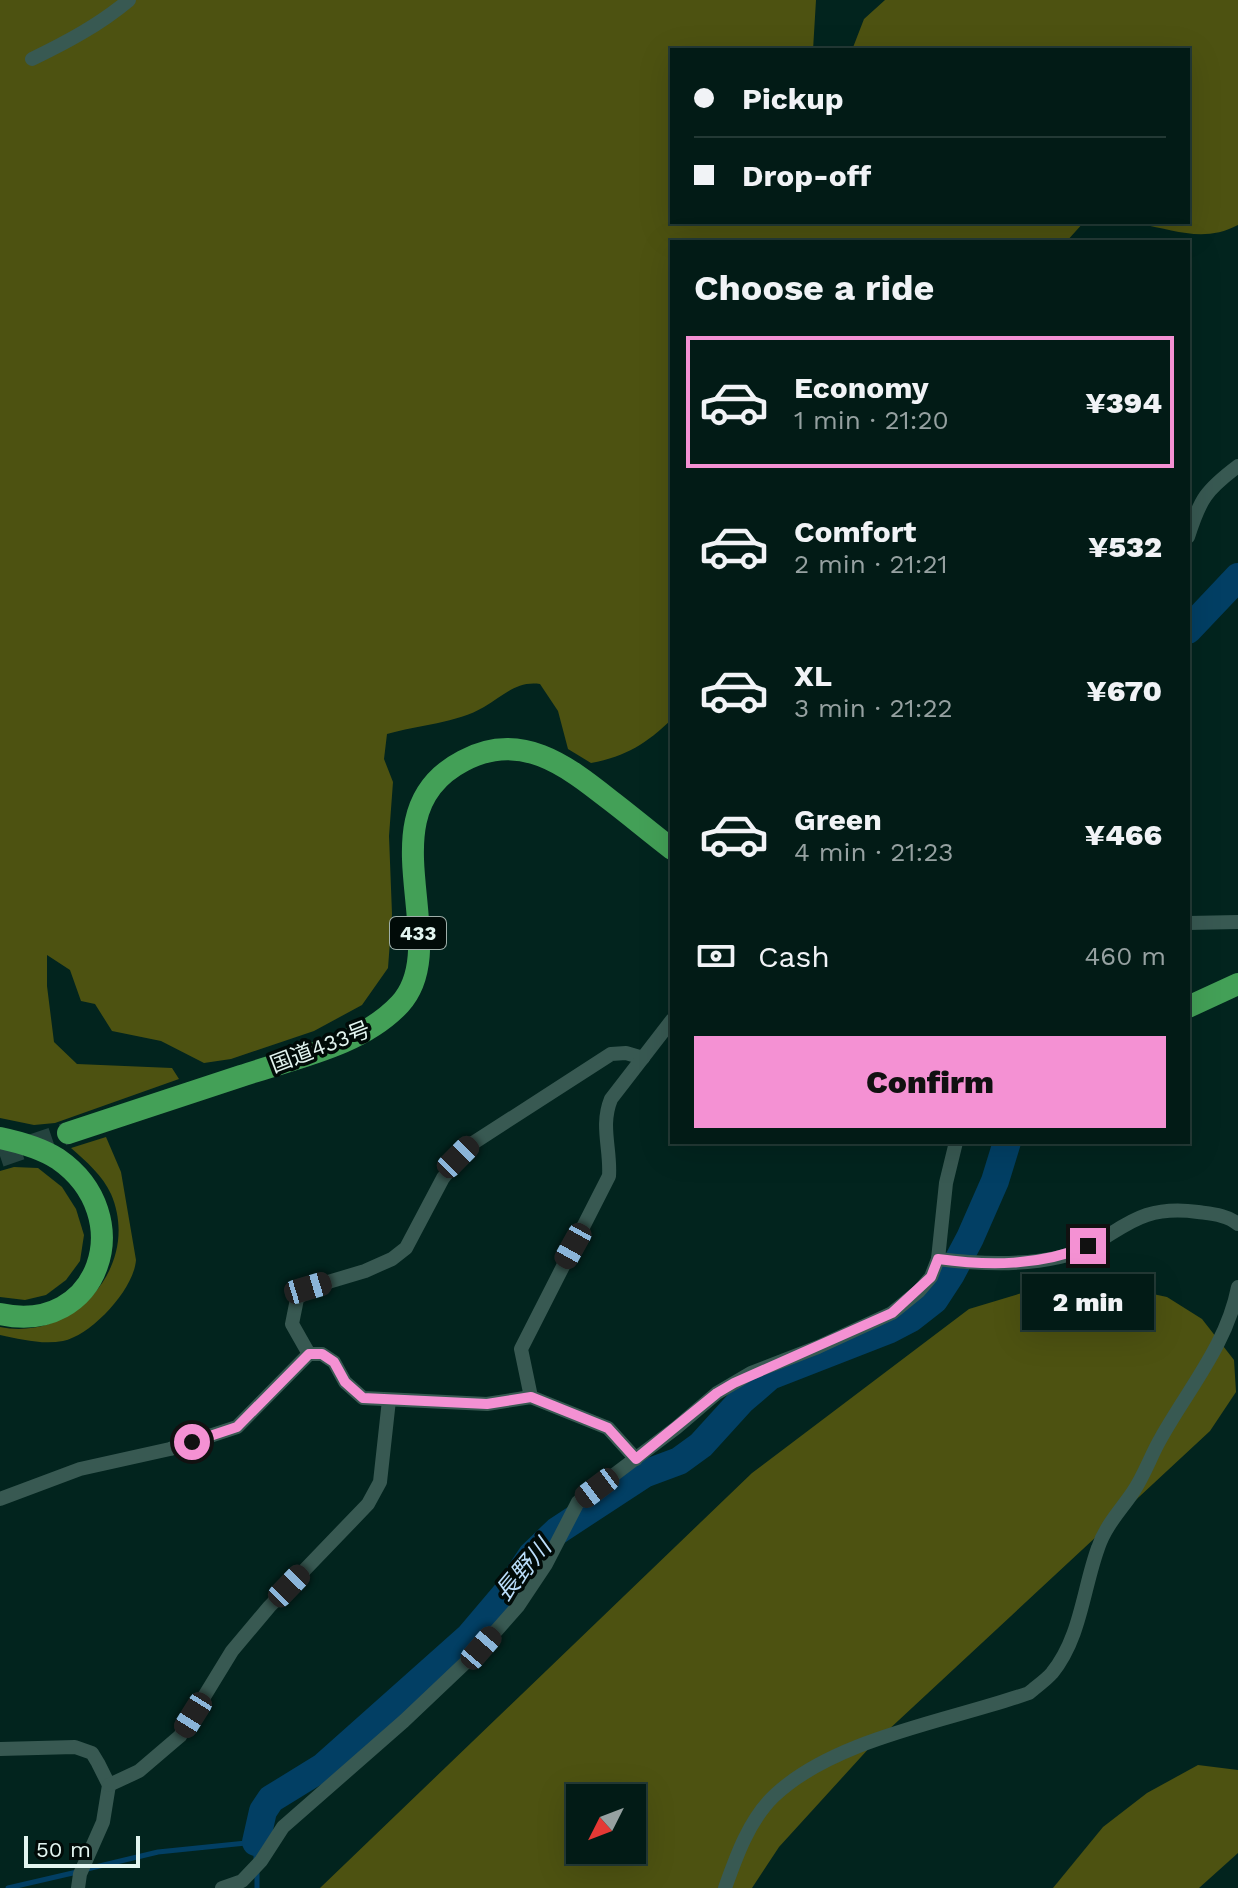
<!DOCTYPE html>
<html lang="en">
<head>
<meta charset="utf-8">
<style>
  :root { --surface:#021b16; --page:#0c241f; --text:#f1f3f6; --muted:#96a1a1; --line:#233935; --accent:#f491d3 }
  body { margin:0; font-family:"Work Sans","Noto Sans JP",sans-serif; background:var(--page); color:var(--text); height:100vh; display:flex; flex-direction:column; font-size:30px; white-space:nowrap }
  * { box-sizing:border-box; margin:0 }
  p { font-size:26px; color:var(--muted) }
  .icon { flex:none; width:44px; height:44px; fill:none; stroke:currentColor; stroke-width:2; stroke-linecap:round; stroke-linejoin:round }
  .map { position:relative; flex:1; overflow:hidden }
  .panel { position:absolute; left:670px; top:240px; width:520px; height:904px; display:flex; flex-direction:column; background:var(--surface); border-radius:0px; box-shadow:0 8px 32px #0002,0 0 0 2px var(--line) }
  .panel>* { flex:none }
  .top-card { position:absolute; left:670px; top:48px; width:520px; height:176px; border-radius:0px; box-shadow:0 8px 32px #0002,0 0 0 2px var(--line); display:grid; align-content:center; height:176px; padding:0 24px; background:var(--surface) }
  .needle { width:52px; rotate:228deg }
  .fabs { position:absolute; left:566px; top:1784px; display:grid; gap:16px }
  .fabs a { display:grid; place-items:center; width:80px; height:80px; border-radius:0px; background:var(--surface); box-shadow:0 8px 32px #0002,0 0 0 2px var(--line); font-size:40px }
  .scale { position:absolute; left:24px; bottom:20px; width:116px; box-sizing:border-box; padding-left:8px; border:4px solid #e3f5f0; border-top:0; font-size:22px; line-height:28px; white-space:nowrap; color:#e3f5f0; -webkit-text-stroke:6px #010b08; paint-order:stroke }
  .end { position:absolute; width:36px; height:36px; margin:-18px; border:10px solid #f491d3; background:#111; box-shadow:0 0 0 4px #111 }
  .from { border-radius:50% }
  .bubble { position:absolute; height:56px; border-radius:0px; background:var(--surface); box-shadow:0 8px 32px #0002,0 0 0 2px var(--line); font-size:26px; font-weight:800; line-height:56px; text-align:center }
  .car { position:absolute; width:24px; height:48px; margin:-24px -12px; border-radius:10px; box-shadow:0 0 6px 2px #0007; background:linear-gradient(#222 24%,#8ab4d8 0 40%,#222 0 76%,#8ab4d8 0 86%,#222 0) }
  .top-card b { display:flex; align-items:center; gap:28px; height:76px; font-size:30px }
  .top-card b+b { border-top:2px solid var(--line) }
  .top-card i { width:20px; height:20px; background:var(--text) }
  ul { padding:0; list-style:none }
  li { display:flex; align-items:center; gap:24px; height:132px; margin:0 16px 12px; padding:0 8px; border:4px solid transparent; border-radius:0px }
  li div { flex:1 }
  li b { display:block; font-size:30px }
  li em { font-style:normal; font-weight:800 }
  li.active { border-color:var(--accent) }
  li>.icon { width:72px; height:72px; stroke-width:1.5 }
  h2 { padding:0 24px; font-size:36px; line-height:96px }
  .pay { display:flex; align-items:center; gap:20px; height:88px; padding:0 24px; font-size:30px }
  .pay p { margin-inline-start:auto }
  .action { display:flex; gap:16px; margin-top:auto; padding:16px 24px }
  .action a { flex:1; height:92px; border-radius:0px; background:var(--accent); color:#111; font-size:32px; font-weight:800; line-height:92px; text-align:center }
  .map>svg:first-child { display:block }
  .forest { fill:#4d5211; fill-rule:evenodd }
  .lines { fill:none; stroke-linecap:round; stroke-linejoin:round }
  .stream { stroke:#023f64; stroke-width:5 }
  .river { stroke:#023f64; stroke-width:28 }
  .trunk-tunnel { stroke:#24433e; stroke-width:22; stroke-dasharray:22 11; stroke-linecap:butt }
  .minor { stroke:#385952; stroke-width:14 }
  .trunk { stroke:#43a057; stroke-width:22 }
  .route { stroke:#f491d3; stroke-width:10 }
  .labels { text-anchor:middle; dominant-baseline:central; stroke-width:7; stroke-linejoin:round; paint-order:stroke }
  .shield { fill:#010b08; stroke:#9fafaa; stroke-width:2 }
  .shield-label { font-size:20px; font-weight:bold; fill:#e3f5f0 }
  .street-label { font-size:22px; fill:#e3f5f0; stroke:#010b08 }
  .water-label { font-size:24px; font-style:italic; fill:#baddfa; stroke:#010b08 }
</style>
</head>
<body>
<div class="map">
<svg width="1238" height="1888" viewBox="0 0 1238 1888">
  <rect width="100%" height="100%" fill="#02241e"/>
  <!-- forest -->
  <g class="forest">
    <path d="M0 0H816L813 50H672V222H1084L1066 242H672V719C646 744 627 756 591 763L568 749 558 711 540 684C516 681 505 695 484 707 457 723 418 725 387 734L384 759 393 782 389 836 392 914 388 968 362 1005 314 1031 231 1059 204 1063 161 1041 112 1031 95 1004 81 1001 70 970 47 955V986L54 1042 77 1064 172 1068 179 1079 55 1123 34 1125 0 1118Z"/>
    <path d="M885 0H1238V225C1204 243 1175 230 1140 224 1130 223 1119 223 1109 222H1188V50H852L864 19Z"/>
    <path d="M106 1137 121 1172 136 1260C134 1289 92 1335 63 1341 42 1345 20 1339 0 1335V1327C73 1342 142 1266 111 1194 103 1176 86 1161 71 1148Z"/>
    <path d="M14 1167 38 1168 62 1187 76 1209 84 1235 80 1261 66 1280 46 1295 25 1300 0 1297V1171Z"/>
    <path d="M1106 1284 1167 1297 1202 1319 1234 1360 1236 1392 1210 1431 871 1746 779 1847 752 1888H320L752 1473 969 1309 1045 1286ZM580 1798H632V1850H580Z"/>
    <path d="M1198 1765 1238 1770V1853L1199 1888H1053L1103 1827 1147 1793Z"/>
  </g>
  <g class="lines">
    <!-- stream -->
    <g class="stream">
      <path d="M87 1869 158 1852 256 1842V1861"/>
      <path d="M257 1871V1888"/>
      <path d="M8 1888 77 1872"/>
    </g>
    <!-- river -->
    <g class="river">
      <path d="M1188 630 1238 577"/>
      <path d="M256 1842 263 1811 271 1799 323 1767 469 1637 508 1591 532 1555 557 1531 644 1474 679 1461 701 1445 741 1401 770 1376 888 1330 911 1318 934 1300 951 1274 970 1238 995 1181 1007 1142"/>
    </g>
    <!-- trunk-tunnel -->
    <path class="trunk-tunnel" d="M0 1156 68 1133"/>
    <!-- minor -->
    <g class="minor">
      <path d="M32 59C67 42 99 25 129 0"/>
      <path d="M1188 537C1200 499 1206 490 1238 466"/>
      <path d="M1188 923 1238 922"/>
      <path d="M938 1259C979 1264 1020 1266 1060 1257 1117 1244 1126 1202 1198 1212 1212 1214 1227 1215 1238 1224"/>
      <path d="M309 1354 292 1324 297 1299 308 1288 365 1271 392 1259 406 1248 443 1178 470 1145 611 1054 626 1053 643 1058"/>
      <path d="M531 1397 521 1349 609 1176C611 1149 600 1126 611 1099L672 1020"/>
      <path d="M0 1499 80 1469 170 1449 237 1427 309 1354H322L334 1362 345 1382 363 1398 487 1404 531 1397 608 1428 636 1459"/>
      <path d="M0 1749 75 1747 92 1753 98 1763 109 1785 103 1822 80 1874 78 1888"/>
      <path d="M109 1785 139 1771 180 1736 232 1651 269 1607 368 1504 380 1482 389 1400"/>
      <path d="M222 1888 242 1881 261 1861 283 1827 404 1721 481 1648 518 1606 546 1564 578 1502 676 1428 717 1393 751 1373 818 1347 892 1313 919 1291 931 1277 938 1259 946 1183 956 1142"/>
      <path d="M725 1888C736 1857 749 1820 774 1796 835 1738 950 1721 1029 1693 1037 1686 1046 1680 1052 1673 1081 1637 1083 1589 1098 1548 1105 1526 1121 1510 1133 1492 1145 1474 1151 1455 1161 1438 1189 1388 1227 1344 1238 1287"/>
    </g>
    <!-- trunk -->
    <g class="trunk">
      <path d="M1188 1007 1238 984"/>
      <path d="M68 1133C126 1114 184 1095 241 1076 294 1058 361 1046 400 1004 456 943 361 814 463 761 520 730 566 765 610 800 631 816 651 833 672 849"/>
      <path d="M0 1138C19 1142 41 1148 58 1159 140 1216 99 1336 0 1314"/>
    </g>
  </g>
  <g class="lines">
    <!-- route -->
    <path class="route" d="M192 1442 237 1427 309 1354H322L334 1362 345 1382 363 1398 487 1404 531 1397 608 1428 636 1459 717 1393 734 1383 892 1313 931 1277 938 1259C989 1266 1039 1266 1088 1246"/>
  </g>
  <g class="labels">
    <!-- shield labels -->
    <rect class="shield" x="390" y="917" width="56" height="32" rx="6"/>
    <g class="shield-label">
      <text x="418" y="933">433</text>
    </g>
    <!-- street labels -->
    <g class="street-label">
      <text transform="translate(320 1047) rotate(-21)">国道433号</text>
    </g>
    <!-- water labels -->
    <g class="water-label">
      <text transform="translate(523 1570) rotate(-50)">長野川</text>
    </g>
  </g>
</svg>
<div class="fabs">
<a><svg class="needle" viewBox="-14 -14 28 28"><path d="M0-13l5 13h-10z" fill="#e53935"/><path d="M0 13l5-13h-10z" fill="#96a1a1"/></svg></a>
</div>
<div class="scale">50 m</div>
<i class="end from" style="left:192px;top:1442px"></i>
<i class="end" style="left:1088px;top:1246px"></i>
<div class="bubble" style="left:1022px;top:1274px;width:132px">2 min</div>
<i class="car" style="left:458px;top:1157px;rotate:45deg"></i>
<i class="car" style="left:573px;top:1246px;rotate:209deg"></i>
<i class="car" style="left:308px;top:1288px;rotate:73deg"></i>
<i class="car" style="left:597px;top:1488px;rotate:233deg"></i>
<i class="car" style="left:289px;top:1586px;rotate:44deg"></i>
<i class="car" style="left:481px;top:1648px;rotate:41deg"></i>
<i class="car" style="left:193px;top:1715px;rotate:212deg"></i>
<div class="top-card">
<b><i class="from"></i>Pickup</b>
<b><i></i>Drop-off</b>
</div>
<section class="panel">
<h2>Choose a ride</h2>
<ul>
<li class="active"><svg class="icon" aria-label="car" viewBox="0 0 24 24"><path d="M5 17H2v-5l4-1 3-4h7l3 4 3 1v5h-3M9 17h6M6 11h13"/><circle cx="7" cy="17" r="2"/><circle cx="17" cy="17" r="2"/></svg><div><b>Economy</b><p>1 min · 21:20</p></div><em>¥394</em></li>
<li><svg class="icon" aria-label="car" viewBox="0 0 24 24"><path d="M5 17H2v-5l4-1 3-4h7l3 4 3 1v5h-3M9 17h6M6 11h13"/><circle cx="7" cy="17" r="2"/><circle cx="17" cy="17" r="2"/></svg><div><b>Comfort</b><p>2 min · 21:21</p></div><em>¥532</em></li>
<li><svg class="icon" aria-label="car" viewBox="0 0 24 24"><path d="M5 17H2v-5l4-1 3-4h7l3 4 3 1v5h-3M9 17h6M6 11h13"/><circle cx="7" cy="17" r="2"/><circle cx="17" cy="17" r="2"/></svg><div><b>XL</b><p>3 min · 21:22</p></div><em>¥670</em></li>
<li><svg class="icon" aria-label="car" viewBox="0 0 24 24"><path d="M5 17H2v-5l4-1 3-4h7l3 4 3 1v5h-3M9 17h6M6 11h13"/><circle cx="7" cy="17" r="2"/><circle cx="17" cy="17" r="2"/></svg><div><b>Green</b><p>4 min · 21:23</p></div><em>¥466</em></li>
</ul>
<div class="pay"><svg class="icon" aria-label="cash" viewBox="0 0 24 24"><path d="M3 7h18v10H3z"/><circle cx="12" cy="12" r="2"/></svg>Cash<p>460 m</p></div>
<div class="action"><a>Confirm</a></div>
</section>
</div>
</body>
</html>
